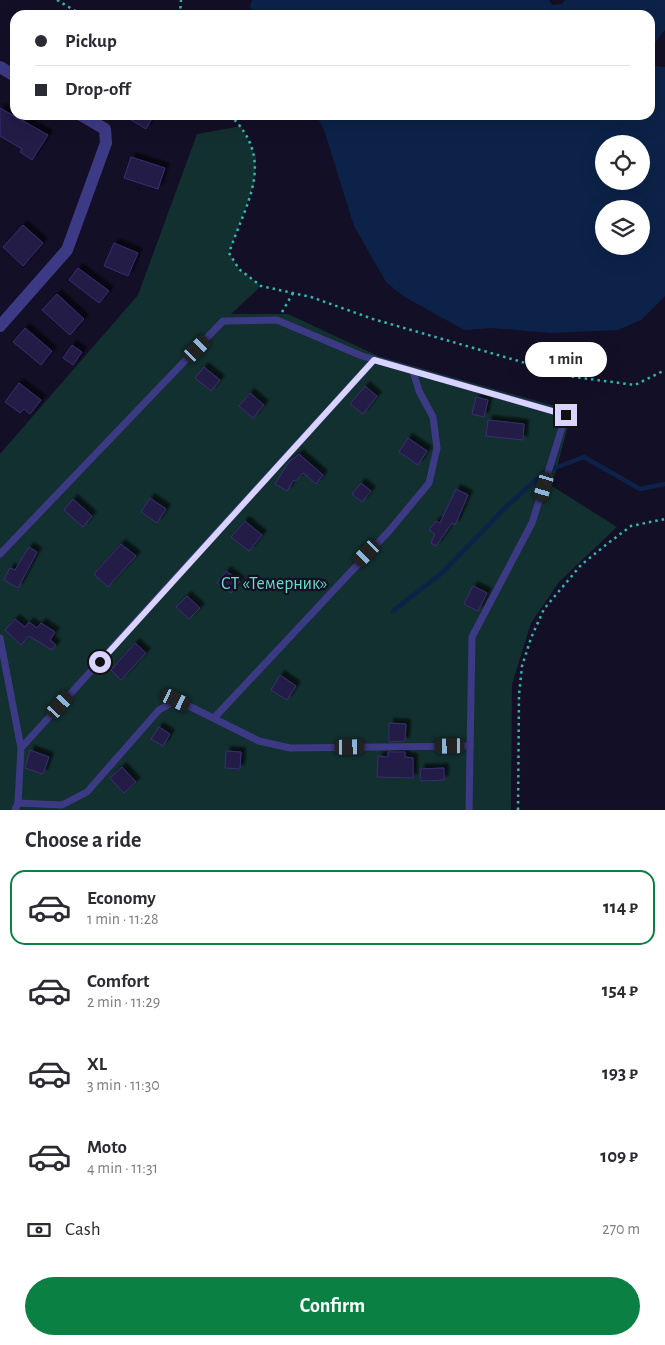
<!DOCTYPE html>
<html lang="en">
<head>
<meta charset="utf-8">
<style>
  :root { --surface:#fff; --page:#f7f7f7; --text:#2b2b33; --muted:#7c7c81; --line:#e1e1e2; --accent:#0b8043 }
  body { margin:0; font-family:"Alegreya Sans",sans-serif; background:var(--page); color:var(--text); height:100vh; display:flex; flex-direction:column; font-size:19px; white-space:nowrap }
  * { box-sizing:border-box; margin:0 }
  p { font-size:16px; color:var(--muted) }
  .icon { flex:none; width:28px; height:28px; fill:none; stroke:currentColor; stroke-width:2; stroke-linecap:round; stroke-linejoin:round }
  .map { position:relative; height:810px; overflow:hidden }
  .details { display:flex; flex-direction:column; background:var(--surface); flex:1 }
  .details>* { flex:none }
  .top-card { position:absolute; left:10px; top:10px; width:645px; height:110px; border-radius:15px; box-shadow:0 5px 20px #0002; display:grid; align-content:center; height:110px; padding:0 25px; background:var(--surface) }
  .buttons { position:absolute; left:595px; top:135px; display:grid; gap:10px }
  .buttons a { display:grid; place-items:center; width:55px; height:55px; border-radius:50%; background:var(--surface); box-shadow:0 5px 20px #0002; font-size:25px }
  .end { position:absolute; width:22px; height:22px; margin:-11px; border:6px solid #d9d4ff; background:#111; box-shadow:0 0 0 2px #111 }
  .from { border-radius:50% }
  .bubble { position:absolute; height:35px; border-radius:18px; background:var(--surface); box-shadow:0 5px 20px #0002; font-size:16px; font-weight:700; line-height:35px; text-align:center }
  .car { position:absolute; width:15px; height:30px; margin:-15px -8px; border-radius:6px; box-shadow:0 0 4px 1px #0007; background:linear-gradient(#222 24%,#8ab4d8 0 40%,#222 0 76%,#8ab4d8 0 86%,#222 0) }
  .top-card b { display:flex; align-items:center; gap:18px; height:48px; font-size:19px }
  .top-card b+b { border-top:1px solid var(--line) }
  .top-card i { width:12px; height:12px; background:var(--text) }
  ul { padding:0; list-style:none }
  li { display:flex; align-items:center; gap:15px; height:75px; margin:0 10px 8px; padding:0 15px; border:2px solid transparent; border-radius:15px }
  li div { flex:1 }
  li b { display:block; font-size:19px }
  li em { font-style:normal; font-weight:700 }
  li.current { border-color:var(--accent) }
  li>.icon { width:45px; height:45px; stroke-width:1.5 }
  h2 { padding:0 25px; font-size:22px; line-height:60px }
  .pay { display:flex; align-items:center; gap:12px; height:55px; padding:0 25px; font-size:19px }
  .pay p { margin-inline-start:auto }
  .cta { display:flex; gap:10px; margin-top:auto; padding:10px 25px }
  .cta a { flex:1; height:58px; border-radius:30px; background:var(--accent); color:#fff; font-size:20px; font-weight:700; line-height:58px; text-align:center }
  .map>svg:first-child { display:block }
  .green { fill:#12302f }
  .water { fill:#0c2248; fill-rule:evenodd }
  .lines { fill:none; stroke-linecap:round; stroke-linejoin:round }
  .stream { stroke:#0c2248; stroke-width:4.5 }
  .building { fill:#241b47; stroke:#3b2d73; filter:url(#shadow) }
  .path { stroke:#2fb8b0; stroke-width:2.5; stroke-dasharray:2.5 4; stroke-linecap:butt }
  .service { stroke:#3d3a85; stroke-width:7 }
  .minor { stroke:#3d3a85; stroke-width:12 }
  .route { stroke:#d9d4ff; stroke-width:6 }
  .labels { text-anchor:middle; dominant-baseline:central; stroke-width:4.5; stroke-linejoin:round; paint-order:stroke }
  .park-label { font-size:18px; fill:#5fe0c0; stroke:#130f26 }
</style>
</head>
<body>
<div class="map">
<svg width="665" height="810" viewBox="0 0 665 810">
  <defs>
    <filter id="shadow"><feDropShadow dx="4.5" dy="-4.5" stdDeviation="1" flood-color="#0009"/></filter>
  </defs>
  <rect width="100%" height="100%" fill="#130f26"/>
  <!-- green -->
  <path class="green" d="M241 126 256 157 254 184 229 253 239 269 261 286 231 314H288L378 356 572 411 552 486 617 527 559 582 531 623 512 684 511 810H0V454L138 295 197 134Z"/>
  <!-- water -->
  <path class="water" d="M252 0H549L552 5 562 4 565 0H665V30L653 45 650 56 656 66 665 67V296L641 320 618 330 551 333 492 328 464 330 403 296 386 282 354 226 324 130 316 115H650V15H254L250 6ZM604 144H641V181H604ZM604 209H641V246H604Z"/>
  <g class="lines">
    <!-- stream -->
    <g class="stream">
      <path d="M552 469 584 457 640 489 665 484"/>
      <path d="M393 611 442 573 506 507 547 470"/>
    </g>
  </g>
  <!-- building -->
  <g class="building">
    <path d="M0 108 48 135 32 160 20 152 22 149 0 136Z"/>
    <path d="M123 115H154L146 129Z"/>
    <path d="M131 157 165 168 158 189 124 178Z"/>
    <path d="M23 225 43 243 23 266 3 247Z"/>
    <path d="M114 243 138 253 128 276 104 266Z"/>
    <path d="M78 268 109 291 99 303 69 280Z"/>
    <path d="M57 294 84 319 70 335 42 310Z"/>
    <path d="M25 328 52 351 41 365 13 342Z"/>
    <path d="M72 345 82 352 73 365 63 358Z"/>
    <path d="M204 367 220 380 211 391 195 378Z"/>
    <path d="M19 383 41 400 30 414 24 409 20 413 5 402Z"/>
    <path d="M365 386 377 396 363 414 350 404Z"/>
    <path d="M250 393 264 405 253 418 239 406Z"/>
    <path d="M476 397 488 400 484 417 472 414Z"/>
    <path d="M488 420 524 424 523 440 486 436Z"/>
    <path d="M408 438 427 451 418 465 399 452Z"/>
    <path d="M299 454 323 475 316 484 303 473 296 481 294 480 287 491 275 484 289 462Z"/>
    <path d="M361 483 371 491 362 502 352 494Z"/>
    <path d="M456 489 468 495 455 525 452 523 436 546 431 543 435 534 429 530 436 521 440 523Z"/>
    <path d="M150 498 166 509 157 523 141 512Z"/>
    <path d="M73 499 92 516 83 527 64 510Z"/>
    <path d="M245 521 262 535 249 551 231 537Z"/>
    <path d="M121 544 136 556 108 587 94 574Z"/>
    <path d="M29 547 37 552 18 588 4 580 10 568 15 570Z"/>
    <path d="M226 571 240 581 231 593 217 583Z"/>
    <path d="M473 586 487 593 478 611 464 604Z"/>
    <path d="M187 596 200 608 189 619 176 607Z"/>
    <path d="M15 619 25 627 29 622 37 628 41 623 55 632 50 640 56 645 52 650 29 636 21 645 5 630Z"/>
    <path d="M135 643 146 653 121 680 111 670Z"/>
    <path d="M280 675 296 686 287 700 271 690Z"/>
    <path d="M389 723 406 724 405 741 389 742Z"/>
    <path d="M159 727 170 734 163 746 151 739Z"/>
    <path d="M30 750 49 757 43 774 25 768Z"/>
    <path d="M226 751 241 752 240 769 225 768Z"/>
    <path d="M388 752H405V757L413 758V778L377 777 378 756 388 757Z"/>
    <path d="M122 767 136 782 124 793 110 778Z"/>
    <path d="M444 768V780L421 781 420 769Z"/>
  </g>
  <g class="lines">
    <!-- path -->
    <g class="path">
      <path d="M57 0 82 15"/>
      <path d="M180 15 181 0"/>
      <path d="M230 115C277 161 246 202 229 253L239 269 261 286 311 297 373 319 574 377 635 385 665 370"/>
      <path d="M282 312 293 293"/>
      <path d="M518 810 519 695 522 666 531 638 544 609 581 565 607 544 631 526 665 519"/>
    </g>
    <!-- service -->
    <g class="service">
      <path d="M0 554 223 321 277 320 362 356 566 415 532 523 472 637 469 810"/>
      <path d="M0 638 21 748 18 803 15 810"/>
      <path d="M214 718 390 530 429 483 437 448 433 417 419 391 413 371"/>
      <path d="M21 748 374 360"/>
      <path d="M18 803 62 805 87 792 159 710 177 700 259 741 290 748 470 746"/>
    </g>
    <!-- minor -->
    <g class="minor">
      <path d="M0 67 15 76"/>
      <path d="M0 326 67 250 106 143 105 129 81 115"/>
    </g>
  </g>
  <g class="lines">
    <!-- route -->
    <path class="route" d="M100 662 374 360 566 415"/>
  </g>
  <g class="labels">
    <!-- park labels -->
    <g class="park-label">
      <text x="274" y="584">СТ «Темерник»</text>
    </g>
  </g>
</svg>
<div class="buttons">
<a><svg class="icon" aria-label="locate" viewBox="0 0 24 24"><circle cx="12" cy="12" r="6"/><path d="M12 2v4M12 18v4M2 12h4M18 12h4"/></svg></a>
<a><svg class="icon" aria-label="layers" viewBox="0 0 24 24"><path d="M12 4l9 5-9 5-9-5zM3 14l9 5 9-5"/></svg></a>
</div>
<i class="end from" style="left:100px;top:662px"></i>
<i class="end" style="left:566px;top:415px"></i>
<div class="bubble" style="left:525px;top:342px;width:82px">1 min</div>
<i class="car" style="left:197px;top:349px;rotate:44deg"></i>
<i class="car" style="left:544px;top:487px;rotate:197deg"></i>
<i class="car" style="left:367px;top:553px;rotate:224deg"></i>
<i class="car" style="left:176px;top:700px;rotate:116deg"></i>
<i class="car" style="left:60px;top:705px;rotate:42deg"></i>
<i class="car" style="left:450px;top:746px;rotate:269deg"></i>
<i class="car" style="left:350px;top:747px;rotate:89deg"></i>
<div class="top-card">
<b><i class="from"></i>Pickup</b>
<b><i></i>Drop-off</b>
</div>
</div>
<section class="details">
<h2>Choose a ride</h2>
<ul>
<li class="current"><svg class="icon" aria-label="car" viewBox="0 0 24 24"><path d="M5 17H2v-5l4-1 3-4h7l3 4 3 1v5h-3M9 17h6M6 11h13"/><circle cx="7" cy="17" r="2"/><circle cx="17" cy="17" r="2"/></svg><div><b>Economy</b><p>1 min · 11:28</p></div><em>114 ₽</em></li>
<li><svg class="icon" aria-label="car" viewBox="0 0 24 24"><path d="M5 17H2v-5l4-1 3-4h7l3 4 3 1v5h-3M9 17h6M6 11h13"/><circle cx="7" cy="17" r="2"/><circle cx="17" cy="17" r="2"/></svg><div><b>Comfort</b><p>2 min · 11:29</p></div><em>154 ₽</em></li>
<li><svg class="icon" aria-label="car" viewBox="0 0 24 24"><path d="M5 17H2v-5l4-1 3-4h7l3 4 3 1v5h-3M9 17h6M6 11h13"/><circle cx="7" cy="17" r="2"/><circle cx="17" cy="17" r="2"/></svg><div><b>XL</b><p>3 min · 11:30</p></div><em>193 ₽</em></li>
<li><svg class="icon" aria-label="car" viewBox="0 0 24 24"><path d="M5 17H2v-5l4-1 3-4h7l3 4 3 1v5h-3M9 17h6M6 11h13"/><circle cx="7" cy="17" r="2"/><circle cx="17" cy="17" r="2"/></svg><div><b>Moto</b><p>4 min · 11:31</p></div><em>109 ₽</em></li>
</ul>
<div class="pay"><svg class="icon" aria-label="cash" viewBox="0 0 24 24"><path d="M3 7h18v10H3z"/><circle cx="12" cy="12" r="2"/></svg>Cash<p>270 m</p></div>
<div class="cta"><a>Confirm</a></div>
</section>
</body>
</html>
